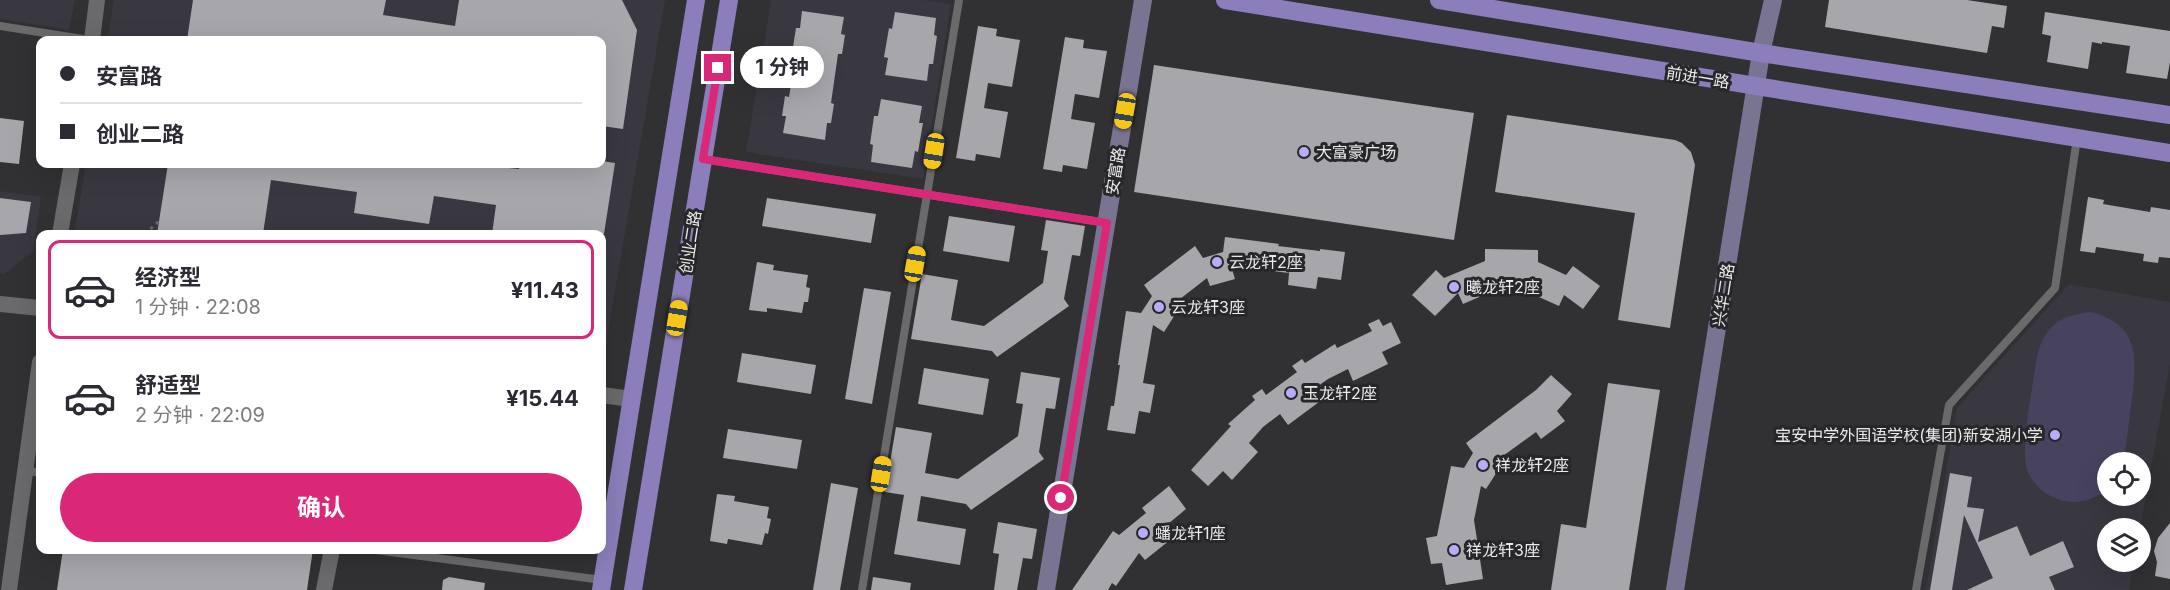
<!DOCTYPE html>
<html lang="zh">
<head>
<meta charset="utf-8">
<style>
  :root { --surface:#fff; --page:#f2f2f3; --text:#2b2b33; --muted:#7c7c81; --line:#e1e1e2; --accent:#db2777 }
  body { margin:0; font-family:Inter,"Noto Sans SC",sans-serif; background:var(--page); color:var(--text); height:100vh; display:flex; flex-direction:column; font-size:22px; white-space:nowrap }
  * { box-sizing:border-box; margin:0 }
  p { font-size:20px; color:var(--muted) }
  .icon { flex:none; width:33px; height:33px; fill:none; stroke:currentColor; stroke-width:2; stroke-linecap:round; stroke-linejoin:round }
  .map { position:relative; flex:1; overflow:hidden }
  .drawer { position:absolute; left:36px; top:230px; width:570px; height:324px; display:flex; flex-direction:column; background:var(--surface); border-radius:12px; box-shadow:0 6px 24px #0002 }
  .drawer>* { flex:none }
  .banner { position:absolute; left:36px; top:36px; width:570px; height:132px; border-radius:12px; box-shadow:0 6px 24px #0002; display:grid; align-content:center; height:132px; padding:0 24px; background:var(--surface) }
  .controls { position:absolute; left:2097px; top:452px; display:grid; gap:12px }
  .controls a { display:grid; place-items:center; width:54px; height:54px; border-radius:50%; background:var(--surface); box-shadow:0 6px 24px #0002; font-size:30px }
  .end { position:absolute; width:27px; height:27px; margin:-14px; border:8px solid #db2777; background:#fff; box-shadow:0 0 0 3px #fff }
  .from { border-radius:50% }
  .bubble { position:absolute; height:42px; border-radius:21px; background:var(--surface); box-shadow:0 6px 24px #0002; font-size:20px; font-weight:700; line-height:42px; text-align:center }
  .car { position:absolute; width:18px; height:36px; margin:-18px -9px; border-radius:8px; box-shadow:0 0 4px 2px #0007; background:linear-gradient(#f5c518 24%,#345 0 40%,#f5c518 0 76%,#345 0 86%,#f5c518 0) }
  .banner b { display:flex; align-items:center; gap:21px; height:57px; font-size:22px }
  .banner b+b { border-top:2px solid var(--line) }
  .banner i { width:15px; height:15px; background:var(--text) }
  ul { padding:10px 0 0; list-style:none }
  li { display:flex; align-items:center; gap:18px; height:99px; margin:0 12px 9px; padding:0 12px; border:3px solid transparent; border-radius:12px }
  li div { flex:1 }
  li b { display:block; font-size:22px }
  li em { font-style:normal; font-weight:700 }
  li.on { border-color:var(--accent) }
  li>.icon { width:54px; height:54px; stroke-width:1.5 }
  .primary-button { display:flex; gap:12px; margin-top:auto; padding:12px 24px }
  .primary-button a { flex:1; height:69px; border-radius:36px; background:var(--accent); color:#fff; font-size:24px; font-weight:700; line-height:69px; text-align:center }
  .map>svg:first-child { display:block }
  .built { fill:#393740; fill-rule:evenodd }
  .green { fill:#47425e }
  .building { fill:#a7a6aa }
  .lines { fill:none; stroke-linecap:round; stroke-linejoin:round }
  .path { stroke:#6c6c6e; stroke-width:3; stroke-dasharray:3 4.5; stroke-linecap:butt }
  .lane { stroke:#6a6a6d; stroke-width:8 }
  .street { stroke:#6a6a6d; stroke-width:16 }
  .secondary { stroke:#7a7493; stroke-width:18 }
  .primary { stroke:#8b7eba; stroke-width:18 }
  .route { stroke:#db2777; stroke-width:8 }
  .poi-dot { fill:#b9abf7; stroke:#27272a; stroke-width:2 }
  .labels { text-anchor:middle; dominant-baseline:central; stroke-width:6; stroke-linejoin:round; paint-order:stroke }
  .street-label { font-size:16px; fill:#eaeaeb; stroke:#27272a }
  .poi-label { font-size:16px; fill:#eaeaeb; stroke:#27272a; text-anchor:start }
</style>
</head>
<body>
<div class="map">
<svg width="2170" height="590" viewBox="0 0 2170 590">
  <rect width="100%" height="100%" fill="#313134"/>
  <!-- built -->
  <g class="built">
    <path d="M0 0H75L69 30 0 19Z"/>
    <path d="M114 0H665L602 367V234H74L86 164H602V40H107Z"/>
    <path d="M771 0H923L951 4 923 179 746 152Z"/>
    <path d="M0 191 41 197 33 251 4 274 0 273Z"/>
    <path d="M2069 284 2170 302V364L2140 528H2108V561H2134L2129 590H1926L1957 408ZM2108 462H2140V495H2108Z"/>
  </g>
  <!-- green -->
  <path class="green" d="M2091 312C2140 325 2137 357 2132 400 2129 420 2127 440 2124 460L2123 462H2108L2107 490C2091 501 2074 506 2055 498 2042 493 2031 482 2027 469 2020 447 2033 386 2036 362 2042 329 2057 315 2091 312Z"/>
  <!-- building -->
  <g class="building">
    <path d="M193 0H386L383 15 455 26 459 0H622L637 30 623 129 602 126V40H187Z"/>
    <path d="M1829 0H1967L2007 6 2004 28 1992 26 1987 53 1825 27Z"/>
    <path d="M802 11 844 17 841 34 845 35 842 54H838L831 103 834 104 831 123H827L825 140 783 133 786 116H782L785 96 789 97 797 48 793 47 796 28H800Z"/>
    <path d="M895 12 936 18 934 35 937 36 933 64H929L927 81 885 75 888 58 884 57 889 28 892 29Z"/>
    <path d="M2045 12 2170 31V62L2167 79 2126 73 2130 46 2102 42V44L2092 42 2088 69 2047 62 2051 36 2042 34Z"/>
    <path d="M978 26 997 29 996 36 1020 40 1012 87 988 83 986 96 984 108 1008 112 1000 158 976 154 975 161 956 158Z"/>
    <path d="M1065 37 1084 40 1083 48 1107 51 1099 98 1075 94 1071 119 1095 123 1087 169 1063 165 1062 172 1043 169Z"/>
    <path d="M1154 65 1474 113 1454 240 1134 192Z"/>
    <path d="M881 99 922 106 919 123H923L918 152 915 151 912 168 871 162 873 145 870 144 874 116H878Z"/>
    <path d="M1507 115 1675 140 1682 143 1691 152 1695 165 1670 328 1618 320 1635 213 1495 192Z"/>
    <path d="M0 118 24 121 19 164 0 162Z"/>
    <path d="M602 161 615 163 604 234H492L496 205 434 196 429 224 354 213 357 192 271 180 263 234H157L168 164H470L519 169 520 164H602Z"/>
    <path d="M2088 197 2104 200 2103 204 2150 212 2151 207 2170 210V258L2159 257 2158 263 2143 261 2144 254 2096 247 2095 253 2080 251Z"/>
    <path d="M0 198 31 202 26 233 0 235Z"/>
    <path d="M767 198 876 214 871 243 762 226Z"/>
    <path d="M949 216 1015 226 1009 262 943 251Z"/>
    <path d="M1046 220 1085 226 1080 256 1072 255 1064 299 1069 306 997 357 992 351 911 339 922 274 958 280 951 320 984 326 1043 283 1048 251 1041 250Z"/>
    <path d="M1225 237 1279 244 1278 246 1320 251V249L1345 252 1341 280 1318 277 1316 289 1288 285 1289 273 1231 266 1235 279 1210 286 1207 278 1171 306 1178 310 1164 332 1153 325 1143 383 1155 385 1150 413 1139 411 1135 434 1107 430 1111 406H1114L1120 365H1118L1126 311 1141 313 1152 296 1144 285 1195 246 1203 258 1223 252Z"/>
    <path d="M1485 249 1538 250V262L1566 275 1573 266 1600 286 1583 309 1564 295 1559 306 1530 293 1536 282 1486 281 1491 292 1463 304 1458 293 1435 316 1412 295 1436 270 1444 278 1485 261Z"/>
    <path d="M757 262 774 265 773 270 808 275 806 287 810 288 808 302H804L802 313 767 308V312L749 310Z"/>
    <path d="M864 288 891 292 872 404 845 399Z"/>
    <path d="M1379 319 1383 326 1391 322 1401 343 1382 352 1388 364 1353 381 1348 369 1328 379 1311 391 1319 402 1288 425 1280 414 1263 427 1249 443 1258 452 1232 480 1223 471 1208 486 1191 470 1231 426 1228 424 1255 400 1252 396 1262 389 1266 395 1297 372 1292 366 1302 359 1305 363 1335 344 1337 348 1372 331 1368 324Z"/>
    <path d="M742 353 816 365 811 394 737 382Z"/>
    <path d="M924 368 989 379 983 415 918 404Z"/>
    <path d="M1021 372 1060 378 1055 409 1046 408 1039 452 1044 459 971 510 966 504 921 496 917 521 966 529 960 565 894 554 904 495 885 492 896 427 932 433 925 473 958 479 1018 436 1023 404 1016 403Z"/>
    <path d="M1551 375 1572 394 1557 411 1565 421 1541 439 1536 432 1496 461 1502 464 1486 489 1481 486 1474 520 1483 579 1446 585 1442 563 1431 564 1426 538 1437 536 1451 466 1464 468 1473 453 1466 443 1536 390Z"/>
    <path d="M1608 383 1660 390 1629 590H1551L1561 524 1586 528Z"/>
    <path d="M728 429 802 440 797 469 723 458Z"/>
    <path d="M1950 473 1972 477 1967 507 1984 509 1978 542 2017 526 2030 556 2063 541 2074 567 2049 577 2055 590H1967L1993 578 1964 515 1952 590H1930Z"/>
    <path d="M831 483 858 488 840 590H813Z"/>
    <path d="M1169 486 1186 509 1162 529 1170 540 1145 560 1139 553 1116 586 1112 583 1108 590H1072L1113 531 1119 535 1146 513 1142 508Z"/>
    <path d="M717 494 735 496 734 501 769 507 767 518 771 519 768 534 765 533 762 545 728 539 727 544 710 541Z"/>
    <path d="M998 522 1037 529 1032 559 1023 558 1017 590H994L999 554 993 553Z"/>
    <path d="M2170 523V579L2155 576 2157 562 2154 551 2158 538Z"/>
    <path d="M63 549H313L307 590H57Z"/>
    <path d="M449 577 485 583 484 590H442L443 580Z"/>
    <path d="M873 577 911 583 910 590H871Z"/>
  </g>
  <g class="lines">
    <!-- path -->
    <path class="path" d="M145 234 159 221"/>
    <!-- lane -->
    <g class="lane">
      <path d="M0 26 89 40"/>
      <path d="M703 159 1107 223"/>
      <path d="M25 470 40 473"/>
      <path d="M368 549 602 580"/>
      <path d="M862 590 959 0"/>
      <path d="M1916 590 1949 405 2055 288 2077 138"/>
    </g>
    <!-- street -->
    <g class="street">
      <path d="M92 40 97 0"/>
      <path d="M60 234 72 164"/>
      <path d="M0 304 40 308"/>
      <path d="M602 395 631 399"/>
      <path d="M9 590 40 362"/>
      <path d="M324 590 332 549"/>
    </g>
    <!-- secondary -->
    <g class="secondary">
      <path d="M1046 590 1143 0"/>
      <path d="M1675 590 1761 53 1773 0"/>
    </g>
    <!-- primary -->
    <g class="primary">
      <path d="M1225 0 2170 153"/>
      <path d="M1439 0 1761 53 2170 115"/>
      <path d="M601 590 696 0"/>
      <path d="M633 590 729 0"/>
    </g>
  </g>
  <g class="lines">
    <!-- route -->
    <path class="route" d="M718 68 703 159 1107 223 1061 498"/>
  </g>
  <!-- markers -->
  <g class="poi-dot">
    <circle cx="1304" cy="152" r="6"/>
    <circle cx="1217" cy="262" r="6"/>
    <circle cx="1454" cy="287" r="6"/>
    <circle cx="1159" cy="307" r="6"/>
    <circle cx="1291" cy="393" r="6"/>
    <circle cx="2055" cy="435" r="6"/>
    <circle cx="1483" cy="465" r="6"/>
    <circle cx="1143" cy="533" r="6"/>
    <circle cx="1454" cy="550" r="6"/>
  </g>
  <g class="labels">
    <!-- street labels -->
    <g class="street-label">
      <text transform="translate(1698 77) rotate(9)">前进一路</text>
      <text transform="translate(1115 171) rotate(-81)">安富路</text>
      <text transform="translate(690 242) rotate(-81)">创业二路</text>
      <text transform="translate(1723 295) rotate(-81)">兴华二路</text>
    </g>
    <!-- poi labels -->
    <g class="poi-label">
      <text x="1316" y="152">大富豪广场</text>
      <text x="1229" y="262">云龙轩2座</text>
      <text x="1466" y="287">曦龙轩2座</text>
      <text x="1171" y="307">云龙轩3座</text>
      <text x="1303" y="393">玉龙轩2座</text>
      <text x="2043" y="435" text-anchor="end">宝安中学外国语学校(集团)新安湖小学</text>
      <text x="1495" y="465">祥龙轩2座</text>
      <text x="1155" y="533">蟠龙轩1座</text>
      <text x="1466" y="550">祥龙轩3座</text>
    </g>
  </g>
</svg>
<div class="controls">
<a><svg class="icon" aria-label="locate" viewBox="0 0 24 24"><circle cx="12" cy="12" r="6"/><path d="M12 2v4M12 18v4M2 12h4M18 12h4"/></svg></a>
<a><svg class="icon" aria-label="layers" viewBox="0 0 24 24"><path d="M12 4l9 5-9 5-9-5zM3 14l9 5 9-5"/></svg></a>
</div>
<i class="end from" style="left:1061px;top:498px"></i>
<i class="end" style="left:718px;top:68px"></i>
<div class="bubble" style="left:740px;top:46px;width:84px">1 分钟</div>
<i class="car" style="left:1125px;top:111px;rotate:190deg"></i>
<i class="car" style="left:934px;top:151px;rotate:189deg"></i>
<i class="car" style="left:915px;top:264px;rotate:10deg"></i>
<i class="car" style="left:677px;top:318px;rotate:9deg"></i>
<i class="car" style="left:881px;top:474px;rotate:9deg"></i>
<div class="banner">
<b><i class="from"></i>安富路</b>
<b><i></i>创业二路</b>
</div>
<section class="drawer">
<ul>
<li class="on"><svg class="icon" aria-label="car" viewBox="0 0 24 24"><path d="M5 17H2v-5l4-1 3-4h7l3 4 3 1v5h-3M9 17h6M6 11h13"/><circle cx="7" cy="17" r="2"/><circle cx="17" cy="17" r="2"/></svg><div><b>经济型</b><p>1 分钟 · 22:08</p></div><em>¥11.43</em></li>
<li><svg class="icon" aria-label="car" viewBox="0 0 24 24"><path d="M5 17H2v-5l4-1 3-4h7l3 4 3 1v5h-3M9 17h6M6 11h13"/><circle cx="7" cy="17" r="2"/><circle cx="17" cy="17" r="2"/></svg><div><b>舒适型</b><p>2 分钟 · 22:09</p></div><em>¥15.44</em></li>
</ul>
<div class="primary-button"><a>确认</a></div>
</section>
</div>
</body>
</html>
